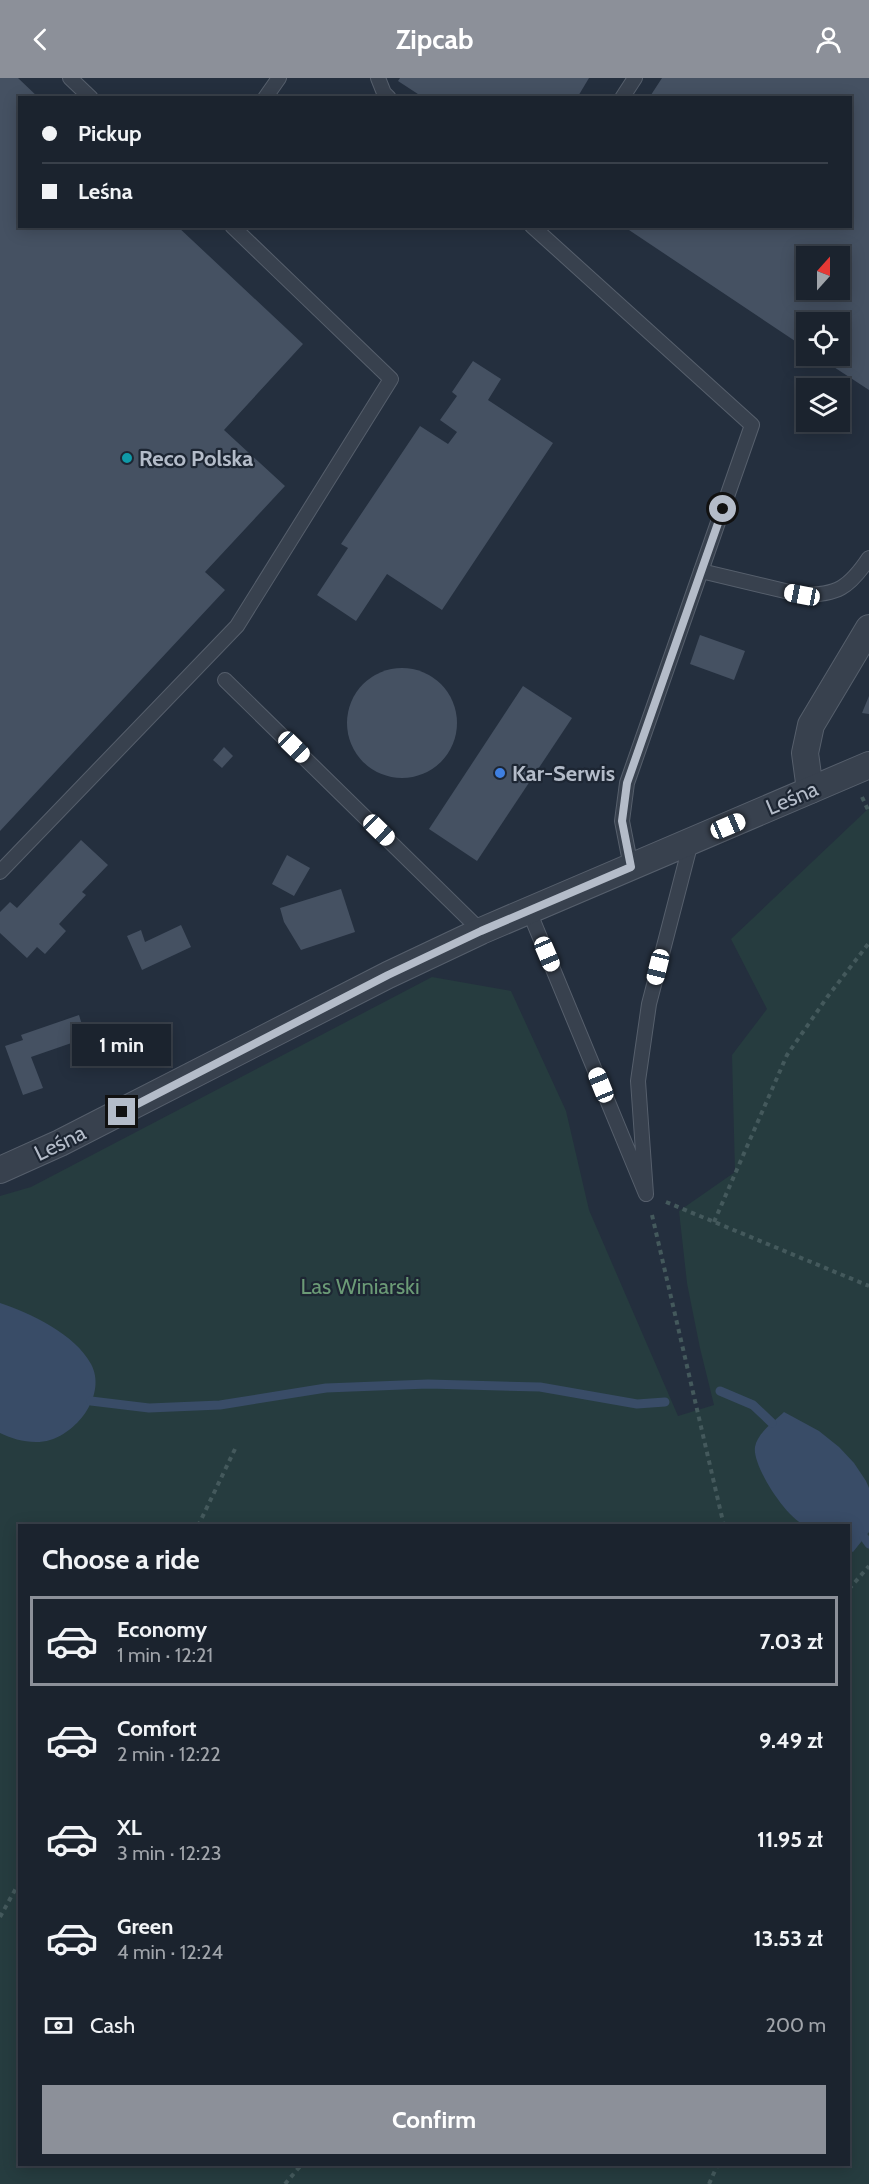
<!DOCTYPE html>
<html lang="en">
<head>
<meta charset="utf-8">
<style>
  :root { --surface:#1b232e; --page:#282f3a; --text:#f1f3f6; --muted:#a0a4aa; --line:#39404a; --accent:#8c9099 }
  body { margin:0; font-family:Cabin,sans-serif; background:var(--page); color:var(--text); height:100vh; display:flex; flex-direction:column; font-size:22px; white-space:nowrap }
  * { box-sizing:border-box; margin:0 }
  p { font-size:20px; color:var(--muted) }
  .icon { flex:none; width:33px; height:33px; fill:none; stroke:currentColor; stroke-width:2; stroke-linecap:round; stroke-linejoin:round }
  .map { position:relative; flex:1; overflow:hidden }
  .drawer { position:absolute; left:18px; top:1446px; width:832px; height:642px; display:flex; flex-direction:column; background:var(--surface); border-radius:0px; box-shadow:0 3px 15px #0003,0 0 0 2px var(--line) }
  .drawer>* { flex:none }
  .guide { position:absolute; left:18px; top:18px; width:834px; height:132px; border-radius:0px; box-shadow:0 3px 15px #0003,0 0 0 2px var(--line); display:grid; align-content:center; height:132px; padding:0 24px; background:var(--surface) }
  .needle { width:39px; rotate:21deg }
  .buttons { position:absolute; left:796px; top:168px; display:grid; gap:12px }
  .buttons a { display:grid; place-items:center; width:54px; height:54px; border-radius:0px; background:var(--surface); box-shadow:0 3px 15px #0003,0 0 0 2px var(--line); font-size:30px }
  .end { position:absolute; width:27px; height:27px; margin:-14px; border:8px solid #b4bcc9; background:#111; box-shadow:0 0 0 3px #111 }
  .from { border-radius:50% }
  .bubble { position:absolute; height:42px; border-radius:0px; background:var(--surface); box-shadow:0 3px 15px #0003,0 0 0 2px var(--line); font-size:20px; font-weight:700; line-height:42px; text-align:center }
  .car { position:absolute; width:18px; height:36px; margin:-18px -9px; border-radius:8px; box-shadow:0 0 4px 2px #0007; background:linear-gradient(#fff 24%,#345 0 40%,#fff 0 76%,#345 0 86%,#fff 0) }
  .guide b { display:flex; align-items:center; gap:21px; height:57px; font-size:22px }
  .guide b+b { border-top:2px solid var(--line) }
  .guide i { width:15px; height:15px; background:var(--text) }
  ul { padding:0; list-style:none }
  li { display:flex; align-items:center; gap:18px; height:90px; margin:0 12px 9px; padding:0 12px; border:3px solid transparent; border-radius:0px }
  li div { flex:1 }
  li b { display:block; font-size:22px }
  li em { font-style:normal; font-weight:700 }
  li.current { border-color:var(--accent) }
  li>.icon { width:54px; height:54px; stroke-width:1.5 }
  h2 { padding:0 24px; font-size:27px; line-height:72px }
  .pay { display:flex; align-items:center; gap:15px; height:66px; padding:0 24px; font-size:22px }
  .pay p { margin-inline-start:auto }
  .primary-button { display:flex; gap:12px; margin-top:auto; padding:12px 24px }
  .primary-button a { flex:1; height:69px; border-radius:0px; background:var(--accent); color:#fff; font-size:24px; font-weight:700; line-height:69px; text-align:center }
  header { display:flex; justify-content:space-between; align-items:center; height:78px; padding:0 24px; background:var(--accent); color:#fff; font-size:27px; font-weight:700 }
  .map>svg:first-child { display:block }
  .green { fill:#263c3f; fill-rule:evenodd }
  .water { fill:#394c67 }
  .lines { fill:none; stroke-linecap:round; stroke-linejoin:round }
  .stream { stroke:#394c67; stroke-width:9 }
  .building { fill:#455162; fill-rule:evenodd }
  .service-casing { stroke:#565f6c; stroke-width:16 }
  .minor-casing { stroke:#565f6c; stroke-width:28 }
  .path { stroke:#44595c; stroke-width:4; stroke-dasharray:4.5 4.5; stroke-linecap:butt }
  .service { stroke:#38414e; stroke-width:14 }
  .minor { stroke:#38414e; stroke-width:26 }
  .route { stroke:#b4bcc9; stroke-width:8 }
  .culture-dot { fill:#0f9aa8; stroke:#1d2633; stroke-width:2 }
  .shop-dot { fill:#3f7fe0; stroke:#1d2633; stroke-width:2 }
  .labels { text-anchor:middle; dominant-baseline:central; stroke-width:4.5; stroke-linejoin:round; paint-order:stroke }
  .poi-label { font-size:22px; font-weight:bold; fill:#b4bcc9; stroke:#1d2633; text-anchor:start }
  .street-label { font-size:22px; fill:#b4bcc9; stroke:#1d2633 }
  .park-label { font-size:22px; fill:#6b9a76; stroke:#1d2633 }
</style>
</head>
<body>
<header><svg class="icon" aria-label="back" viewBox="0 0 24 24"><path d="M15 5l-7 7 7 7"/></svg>Zipcab<svg class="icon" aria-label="person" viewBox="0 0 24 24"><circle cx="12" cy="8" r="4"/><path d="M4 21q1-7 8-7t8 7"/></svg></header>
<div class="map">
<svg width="869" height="2106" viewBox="0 0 869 2106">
  <rect width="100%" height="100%" fill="#242f3e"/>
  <!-- green -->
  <path class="green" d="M869 730V2106H0V1118L31 1109 432 899 511 913 566 1033 589 1132 678 1338 714 1327 700 1270 687 1205 679 1133 735 1094 732 977 767 931 731 861ZM20 1448H849V2086H20Z"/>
  <!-- water -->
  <g class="water">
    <path d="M0 1225C30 1235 75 1256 91 1286 107 1316 78 1354 50 1362 34 1367 14 1362 0 1355Z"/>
    <path d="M784 1334 819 1353 839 1369 854 1385 866 1403 869 1410V1454L853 1474 849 1472V1448C836 1448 820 1450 807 1448 788 1443 752 1388 755 1369 757 1355 775 1343 784 1334Z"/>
  </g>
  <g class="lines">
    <!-- stream -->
    <g class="stream">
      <path d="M720 1313 753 1327 772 1345"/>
      <path d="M91 1323 149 1330 220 1327 326 1310 428 1306 540 1309 637 1326 665 1324"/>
      <path d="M864 1459 869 1466"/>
    </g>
  </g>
  <!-- building -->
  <g class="building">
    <path d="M0 0H18L39 20H20V148H177L303 266 224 352 285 408 205 494 225 512 0 753Z"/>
    <path d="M400 0H589L577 20H424L398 3Z"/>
    <path d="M662 0H869V312L817 278H840V244H807V271L623 148H850V20H649ZM807 178H840V212H807Z"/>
    <path d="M473 283 501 301 488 322 553 365 442 532 387 496 356 543 317 517 348 470 341 466 420 348 448 366 457 354 440 342 457 318 452 314Z"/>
    <path d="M700 557 745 573 734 602 690 586Z"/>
    <circle cx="402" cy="645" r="55"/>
    <path d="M523 608 572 640 477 783 429 751Z"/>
    <path d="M869 618V636L862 635Z"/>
    <path d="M224 669 233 678 222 690 213 682Z"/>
    <path d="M81 762 108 787 82 814 86 817 59 846 66 853 45 876 37 869 27 880 0 855V834L10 824 17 830Z"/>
    <path d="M287 777 310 790 294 818 272 806Z"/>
    <path d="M341 811 355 854 301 872 284 844 280 830Z"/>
    <path d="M181 847 191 869 142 892 127 858 141 852 145 864Z"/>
    <path d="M79 937 86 960 31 979 43 1010 23 1017 5 968 23 962 21 957Z"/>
  </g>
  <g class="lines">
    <!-- service casing -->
    <g class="service-casing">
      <g id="service">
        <path d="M70 0 91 20"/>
        <path d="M378 0 384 15 389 20"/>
        <path d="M265 20 279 0"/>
        <path d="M622 20 635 0"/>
        <path d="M532 148 752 347 627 705 622 743 631 789"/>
        <path d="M701 493 802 517C837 517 849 510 869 480"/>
        <path d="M225 602 481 853"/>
        <path d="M0 794 237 548 391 301 232 148"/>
        <path d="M529 833 646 1116 638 1003 649 926 691 764"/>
      </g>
    </g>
    <!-- minor casing -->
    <g class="minor-casing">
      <g id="minor">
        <path d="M810 712 805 675 811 647 869 550"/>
        <path d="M0 1092 60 1065 388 897 481 853 869 687"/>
      </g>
    </g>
    <!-- path -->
    <g class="path">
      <path d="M862 719 869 734"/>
      <path d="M666 1124 869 1208"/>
      <path d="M652 1137 724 1448"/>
      <path d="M714 1144 787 977 828 918 869 865"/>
      <path d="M198 1448 235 1371"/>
      <path d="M849 1511 869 1488"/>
      <path d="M0 1839 20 1803"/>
      <path d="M285 2106 302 2086"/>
      <path d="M709 2106 718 2086"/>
    </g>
    <!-- service -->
    <use href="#service" class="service"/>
    <!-- minor -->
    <use href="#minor" class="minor"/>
  </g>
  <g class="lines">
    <!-- route -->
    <path class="route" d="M122 1034 388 897 481 853 631 789 622 743 627 705 723 431"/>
  </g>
  <!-- markers -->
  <circle class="culture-dot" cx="127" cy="380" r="6"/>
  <circle class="shop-dot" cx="500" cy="695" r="6"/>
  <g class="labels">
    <!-- poi labels -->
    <g class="poi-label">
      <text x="139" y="380">Reco Polska</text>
      <text x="512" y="695">Kar-Serwis</text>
    </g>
    <!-- street labels -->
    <g class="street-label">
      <text transform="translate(792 720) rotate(-23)">Leśna</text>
      <text transform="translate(60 1065) rotate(-26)">Leśna</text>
    </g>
    <!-- park labels -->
    <g class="park-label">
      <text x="360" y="1208">Las Winiarski</text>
    </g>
  </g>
</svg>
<div class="buttons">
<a><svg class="needle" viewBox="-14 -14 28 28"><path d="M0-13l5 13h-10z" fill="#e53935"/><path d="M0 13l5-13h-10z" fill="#a0a4aa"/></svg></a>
<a><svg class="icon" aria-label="locate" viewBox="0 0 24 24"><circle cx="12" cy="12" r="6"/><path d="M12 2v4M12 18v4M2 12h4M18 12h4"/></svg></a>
<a><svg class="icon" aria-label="layers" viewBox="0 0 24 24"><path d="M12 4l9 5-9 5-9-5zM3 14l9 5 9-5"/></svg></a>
</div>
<i class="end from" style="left:723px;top:431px"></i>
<i class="end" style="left:122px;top:1034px"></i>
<div class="bubble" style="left:72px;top:946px;width:99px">1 min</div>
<i class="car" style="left:802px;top:517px;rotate:281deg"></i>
<i class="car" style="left:294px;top:669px;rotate:134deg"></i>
<i class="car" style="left:728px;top:748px;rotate:67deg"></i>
<i class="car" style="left:379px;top:752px;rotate:134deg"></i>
<i class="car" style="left:547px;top:876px;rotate:157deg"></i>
<i class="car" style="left:658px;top:889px;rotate:194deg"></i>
<i class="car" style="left:601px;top:1007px;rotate:338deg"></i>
<div class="guide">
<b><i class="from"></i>Pickup</b>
<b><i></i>Leśna</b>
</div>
<section class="drawer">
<h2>Choose a ride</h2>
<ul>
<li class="current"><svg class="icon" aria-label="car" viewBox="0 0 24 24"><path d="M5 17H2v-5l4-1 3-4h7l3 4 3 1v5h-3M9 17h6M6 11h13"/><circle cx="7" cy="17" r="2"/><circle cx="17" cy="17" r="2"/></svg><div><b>Economy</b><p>1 min · 12:21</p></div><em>7.03 zł</em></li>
<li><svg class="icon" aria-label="car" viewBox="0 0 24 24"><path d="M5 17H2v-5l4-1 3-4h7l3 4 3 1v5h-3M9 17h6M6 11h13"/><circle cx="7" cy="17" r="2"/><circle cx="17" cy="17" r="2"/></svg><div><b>Comfort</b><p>2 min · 12:22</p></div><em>9.49 zł</em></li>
<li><svg class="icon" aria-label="car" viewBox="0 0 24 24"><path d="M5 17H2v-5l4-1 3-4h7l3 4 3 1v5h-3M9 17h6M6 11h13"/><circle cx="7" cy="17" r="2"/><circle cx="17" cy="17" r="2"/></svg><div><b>XL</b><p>3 min · 12:23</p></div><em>11.95 zł</em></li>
<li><svg class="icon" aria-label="car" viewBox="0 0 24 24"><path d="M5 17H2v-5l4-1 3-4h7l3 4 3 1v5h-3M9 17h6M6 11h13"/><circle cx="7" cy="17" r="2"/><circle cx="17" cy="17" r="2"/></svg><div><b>Green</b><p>4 min · 12:24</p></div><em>13.53 zł</em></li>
</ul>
<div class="pay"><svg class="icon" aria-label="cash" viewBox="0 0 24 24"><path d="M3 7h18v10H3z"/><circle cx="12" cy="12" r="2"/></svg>Cash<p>200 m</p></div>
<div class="primary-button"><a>Confirm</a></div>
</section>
</div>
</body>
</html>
